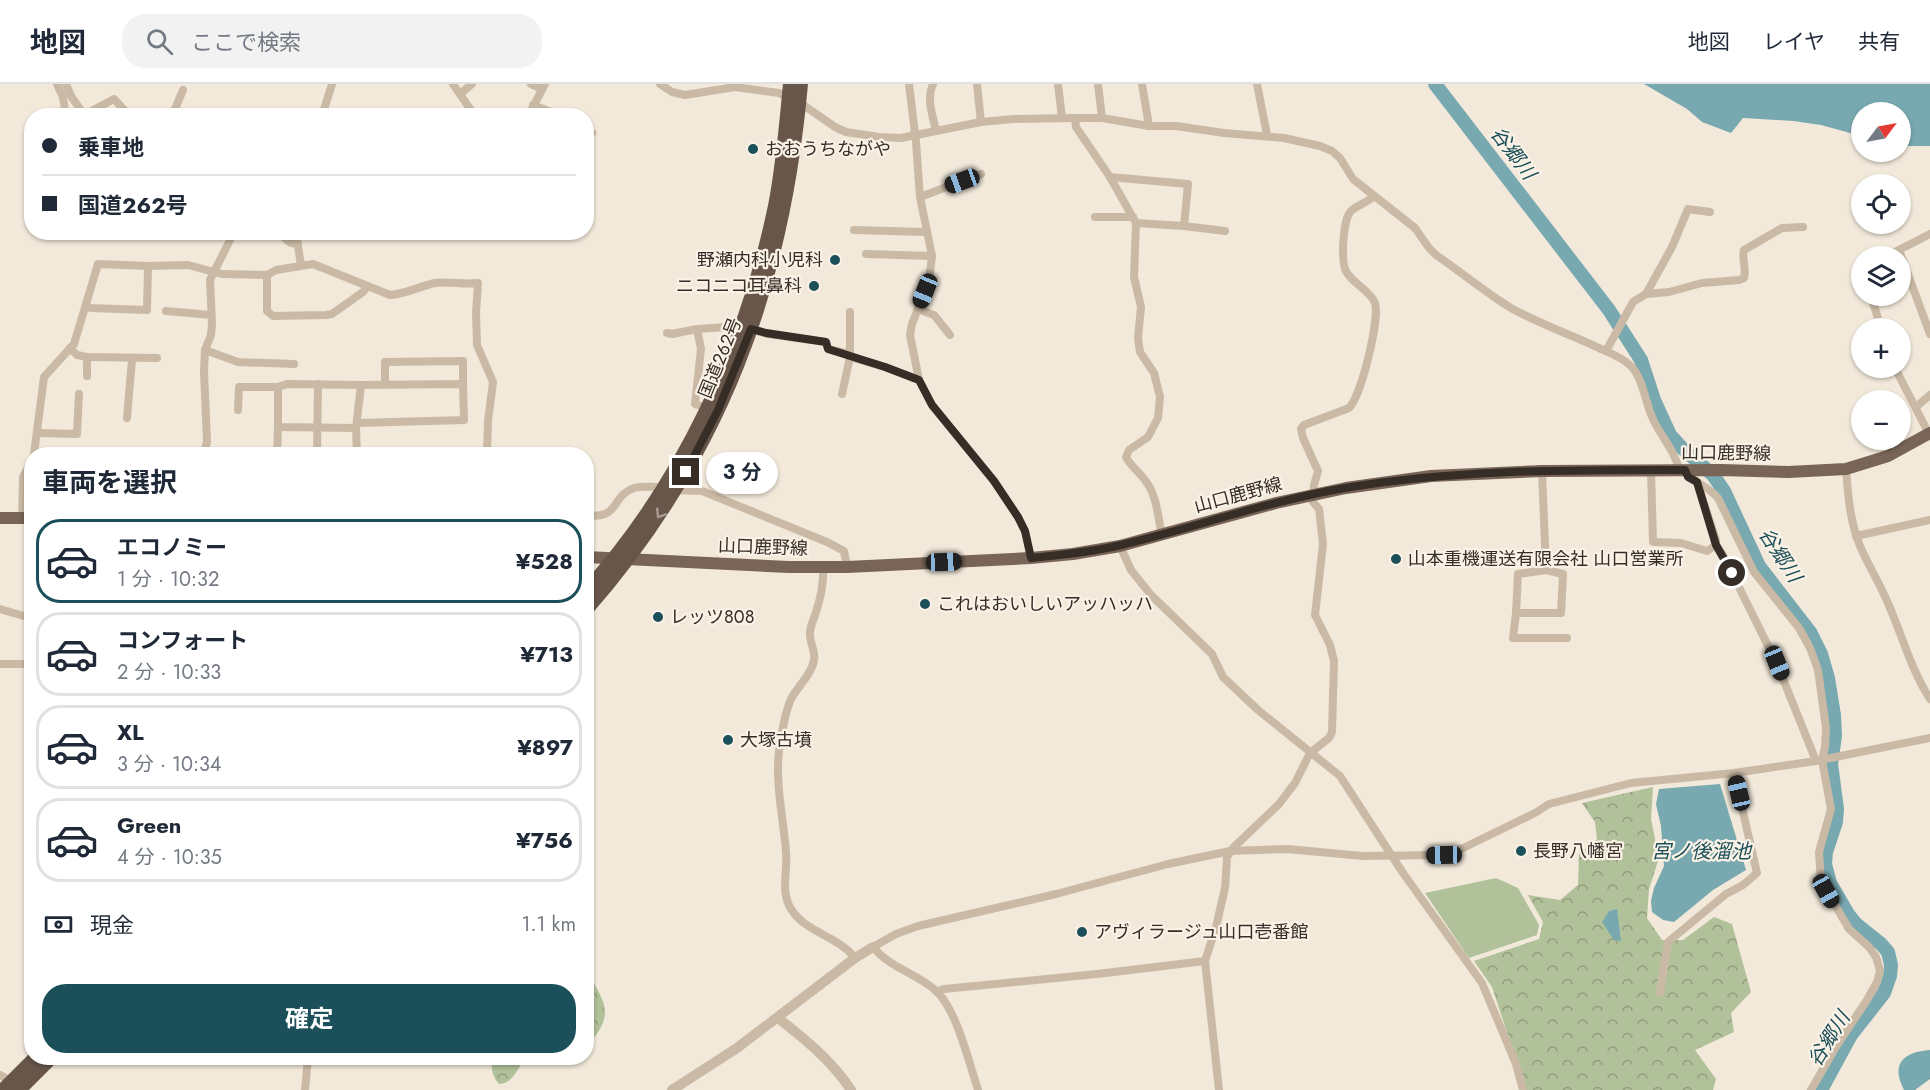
<!DOCTYPE html>
<html lang="ja">
<head>
<meta charset="utf-8">
<style>
  :root { --surface:#fff; --page:#f2f2f3; --text:#1f2937; --muted:#747a83; --line:#e0e1e3; --accent:#1b4f59 }
  body { margin:0; font-family:Jost,"Noto Sans JP",sans-serif; background:var(--page); color:var(--text); height:100vh; display:flex; flex-direction:column; font-size:22px; white-space:nowrap }
  * { box-sizing:border-box; margin:0 }
  p { font-size:20px; color:var(--muted) }
  .icon { flex:none; width:33px; height:33px; fill:none; stroke:currentColor; stroke-width:2; stroke-linecap:round; stroke-linejoin:round }
  .map { position:relative; flex:1; overflow:hidden }
  .side { position:absolute; left:24px; top:363px; width:570px; height:618px; display:flex; flex-direction:column; background:var(--surface); border-radius:24px; box-shadow:0 2px 4px #0004 }
  .side>* { flex:none }
  .guide { position:absolute; left:24px; top:24px; width:570px; height:132px; border-radius:24px; box-shadow:0 2px 4px #0004; display:grid; align-content:center; height:132px; padding:0 18px; background:var(--surface) }
  .needle { width:39px; rotate:58deg }
  .tools { position:absolute; left:1851px; top:18px; display:grid; gap:12px }
  .tools a { display:grid; place-items:center; width:60px; height:60px; border-radius:50%; background:var(--surface); box-shadow:0 2px 4px #0004; font-size:30px }
  .end { position:absolute; width:27px; height:27px; margin:-14px; border:8px solid #362d27; background:#fff; box-shadow:0 0 0 3px #fff }
  .from { border-radius:50% }
  .bubble { position:absolute; height:42px; border-radius:21px; background:var(--surface); box-shadow:0 2px 4px #0004; font-size:20px; font-weight:700; line-height:42px; text-align:center }
  .car { position:absolute; width:18px; height:36px; margin:-18px -9px; border-radius:8px; box-shadow:0 0 4px 2px #0007; background:linear-gradient(#222 24%,#8ab4d8 0 40%,#222 0 76%,#8ab4d8 0 86%,#222 0) }
  .guide b { display:flex; align-items:center; gap:21px; height:57px; font-size:22px }
  .guide b+b { border-top:2px solid var(--line) }
  .guide i { width:15px; height:15px; background:var(--text) }
  ul { padding:0; list-style:none }
  li { display:flex; align-items:center; gap:18px; height:84px; margin:0 12px 9px; padding:0 6px; border:3px solid var(--line); border-radius:24px }
  li div { flex:1 }
  li b { display:block; font-size:22px }
  li em { font-style:normal; font-weight:700 }
  li.on { border-color:var(--accent) }
  li>.icon { width:54px; height:54px; stroke-width:1.5 }
  h2 { padding:0 18px; font-size:27px; line-height:72px }
  .pay { display:flex; align-items:center; gap:15px; height:66px; padding:0 18px; font-size:22px }
  .pay p { margin-inline-start:auto }
  .cta { display:flex; gap:12px; margin-top:auto; padding:12px 18px }
  .cta a { flex:1; height:69px; border-radius:24px; background:var(--accent); color:#fff; font-size:24px; font-weight:700; line-height:69px; text-align:center }
  header { display:flex; align-items:center; gap:36px; box-sizing:border-box; height:84px; padding:0 30px; background:var(--surface); border-bottom:2px solid var(--line) }
  header strong { font-size:28px }
  nav { display:flex; gap:33px; margin-inline-start:auto; font-size:21px }
  .search { width:420px; height:54px; background:var(--page); display:flex; align-items:center; gap:15px; box-sizing:border-box; padding:0 21px; border-radius:24px; color:var(--muted); font-size:22px }
  .map>svg:first-child { display:block }
  .forest { fill:url(#forest-crowns) }
  .pitch { fill:#b1c199 }
  .water { fill:#78a9b0 }
  .lines { fill:none; stroke-linecap:round; stroke-linejoin:round }
  .river { stroke:#78a9b0; stroke-width:14 }
  .minor { stroke:#cabaa5; stroke-width:8 }
  .tertiary { stroke:#cabaa5; stroke-width:10 }
  .primary { stroke:#796557; stroke-width:12 }
  .trunk { stroke:#68564a; stroke-width:14 }
  .oneway { stroke:#aa9c90 }
  .route { stroke:#362d27; stroke-width:8 }
  .poi-dot { fill:#1b4f59; stroke:#faf2e6; stroke-width:2 }
  .labels { text-anchor:middle; dominant-baseline:central; stroke-width:4.5; stroke-linejoin:round; paint-order:stroke }
  .poi-label { font-size:18px; fill:#362d27; stroke:#faf2e6; text-anchor:start }
  .street-label { font-size:18px; fill:#362d27; stroke:#faf2e6 }
  .water-label { font-size:20px; font-style:italic; fill:#1b4f59; stroke:#faf2e6 }
</style>
</head>
<body>
<header>
<strong>地図</strong>
<div class="search"><svg class="icon" aria-label="search" viewBox="0 0 24 24"><circle cx="10" cy="10" r="6"/><path d="M15 15l6 6"/></svg>ここで検索</div>
<nav><a>地図</a><a>レイヤ</a><a>共有</a></nav>
</header>
<div class="map">
<svg width="1930" height="1006" viewBox="0 0 1930 1006">
  <defs>
    <pattern id="forest-crowns" width="20" height="18" patternUnits="userSpaceOnUse" patternTransform="scale(1.5)"><rect width="20" height="18" fill="#b1c199"/><path d="M2 6a3 3 0 1 1 6 0M12 15a3 3 0 1 1 6 0" fill="none" stroke="#919d7d"/></pattern>
  </defs>
  <rect width="100%" height="100%" fill="#f2e9da"/>
  <!-- forest -->
  <g class="forest">
    <path d="M1653 703 1651 735 1659 774 1649 805 1647 834 1662 856H1683L1714 833 1732 840 1751 908 1731 929 1734 948 1695 966 1716 995 1713 1006H1526L1492 903 1474 877 1539 855 1543 838 1528 811 1560 816 1578 801 1579 770 1597 755 1595 738 1582 719Z"/>
    <path d="M587 893C593 896 593 897 596 903 612 930 605 940 587 963Z"/>
    <path d="M493 974H574L548 981 540 979H522C516 988 512 999 499 1000 492 992 490 984 493 974Z"/>
  </g>
  <!-- pitch -->
  <path class="pitch" d="M1496 794 1518 804 1539 841 1537 851 1469 874 1425 809Z"/>
  <!-- water -->
  <g class="water">
    <path d="M1644 0H1930V62H1901L1900 28H1862L1861 52 1821 41 1793 37 1743 34 1731 49 1702 38 1687 25Z"/>
    <path d="M1720 700 1746 786 1713 806 1674 838 1663 836 1652 828 1651 817 1654 804 1664 782 1661 742 1656 720 1659 705Z"/>
    <path d="M1617 825 1621 857 1614 856 1602 838 1609 827Z"/>
    <path d="M1930 966V995L1915 1006H1904C1890 979 1904 968 1930 966Z"/>
  </g>
  <g class="lines">
    <!-- river -->
    <path class="river" d="M1435 0 1609 226 1641 276 1654 316 1670 351 1682 364 1713 391 1724 407 1759 482 1810 548 1821 570 1828 594 1834 631 1835 652 1831 680 1837 725 1836 738 1826 768 1825 780 1830 799 1848 830 1856 840 1881 860 1888 868 1891 881 1890 892 1884 909 1851 951 1821 1006"/>
    <!-- minor -->
    <g class="minor">
      <path d="M57 0 63 13 66 32"/>
      <path d="M66 0 71 12 84 31 114 15 130 32"/>
      <path d="M453 0 475 32"/>
      <path d="M531 0 542 5"/>
      <path d="M660 0 672 8 685 11 735 3 779 9 799 18 835 43 846 48 879 53 901 54 981 38 1013 35 1075 34H1102L1149 42H1176L1224 49 1284 54 1320 62 1332 67 1340 74 1353 95 1415 144 1429 164 1436 171C1461 188 1485 208 1511 224 1539 240 1570 250 1599 264 1610 269 1623 274 1631 282 1643 295 1645 317 1652 333 1660 352 1675 366 1679 386"/>
      <path d="M909 0 916 58 920 113 932 172 929 197 912 240 910 251 919 296 932 321 994 397 1018 433 1025 447 1031 474"/>
      <path d="M933 0C926 15 933 32 936 47"/>
      <path d="M977 0 981 38"/>
      <path d="M1058 0 1062 34"/>
      <path d="M1098 0 1102 34"/>
      <path d="M1142 0 1149 42"/>
      <path d="M1257 0 1267 51"/>
      <path d="M460 10 472 0"/>
      <path d="M533 21 562 32"/>
      <path d="M172 32 183 6"/>
      <path d="M322 32 332 0"/>
      <path d="M528 32 545 0"/>
      <path d="M1075 34 1076 43 1110 93 1136 139 1134 193 1141 223 1138 254 1140 268 1154 289 1160 313 1158 334 1148 353 1129 366 1126 373C1131 383 1141 389 1147 399 1157 413 1158 434 1162 451"/>
      <path d="M586 46 592 49"/>
      <path d="M1110 93 1188 100 1184 142 1136 139"/>
      <path d="M920 113 981 90"/>
      <path d="M1095 133H1133"/>
      <path d="M1184 142 1225 147"/>
      <path d="M854 146 926 148"/>
      <path d="M277 148 291 159 298 160"/>
      <path d="M298 148 297 156 301 181"/>
      <path d="M1899 166 1930 250"/>
      <path d="M866 170 932 172"/>
      <path d="M1887 172 1930 150"/>
      <path d="M267 191V227L273 232 326 231 332 230 363 208 367 203"/>
      <path d="M1646 210 1669 208 1702 199 1739 196 1744 194C1747 182 1741 174 1744 166L1782 144 1803 143"/>
      <path d="M1871 212 1881 244"/>
      <path d="M86 223 91 224 147 226 148 182"/>
      <path d="M918 225 934 231 950 251"/>
      <path d="M166 227 211 231"/>
      <path d="M850 228V273L885 283 919 296"/>
      <path d="M697 245 701 265 695 320 707 324"/>
      <path d="M751 245 767 250 826 258 828 265 845 269 850 273 842 310"/>
      <path d="M667 249 672 250 697 245 742 242"/>
      <path d="M70 264 77 271 87 273 157 274"/>
      <path d="M205 266 238 278 294 280"/>
      <path d="M1606 267 1633 218 1646 210 1672 163 1688 125 1710 128"/>
      <path d="M1895 284 1930 352"/>
      <path d="M87 292V273"/>
      <path d="M385 300V278L463 277V300"/>
      <path d="M1916 323 1930 311"/>
      <path d="M238 326 239 303H278"/>
      <path d="M127 334 132 275"/>
      <path d="M356 344 278 343V303L287 300 361 301"/>
      <path d="M38 349 77 350 79 310"/>
      <path d="M34 370 44 293 74 260 98 180 148 182 188 181 222 190 267 191 276 186 313 180 390 211C406 210 420 202 435 199 449 197 464 201 478 199L476 228 477 261 493 298 488 337 487 370"/>
      <path d="M204 370 207 357 204 287 205 266 211 251 212 240 210 196 234 148"/>
      <path d="M277 370 278 343"/>
      <path d="M317 370 318 300"/>
      <path d="M357 370 356 344 361 301 463 300 464 336 357 339"/>
      <path d="M1846 385C1848 411 1850 438 1860 462 1868 481 1879 498 1887 517 1902 550 1910 584 1930 615"/>
      <path d="M1651 386 1653 458 1681 459 1707 467 1716 461V456L1697 398"/>
      <path d="M1685 386C1692 399 1707 401 1718 414L1754 488 1799 544 1810 564 1818 586 1826 644 1825 663 1822 676 1831 725 1819 768 1821 797 1849 845 1869 863 1876 873 1880 887 1877 898 1867 916 1837 961 1811 1006"/>
      <path d="M1542 387 1546 486 1518 490 1516 529H1561L1563 490 1546 486"/>
      <path d="M676 406 702 407 827 458 844 467 847 483"/>
      <path d="M586 431C621 436 610 412 634 404 643 402 655 403 664 403"/>
      <path d="M22 435 23 393 32 376"/>
      <path d="M1856 452 1930 436"/>
      <path d="M1716 461 1723 471 1777 580 1816 677"/>
      <path d="M1120 462 1131 486 1151 511 1212 570 1223 593 1258 626 1340 692 1403 789 1482 899 1516 980 1523 1006"/>
      <path d="M823 483C824 498 821 513 816 528 814 535 810 542 810 549 809 559 816 566 814 576 812 590 798 602 791 615 786 626 783 642 781 654 773 693 783 729 786 768 788 787 780 808 791 825 806 849 838 852 855 874"/>
      <path d="M0 525 24 532H32"/>
      <path d="M1516 529 1513 554H1567"/>
      <path d="M0 580H32"/>
      <path d="M937 908 944 905 1097 890 1205 877"/>
      <path d="M1660 908 1668 858 1726 810 1743 801 1757 789 1734 689"/>
      <path d="M0 991 15 999"/>
      <path d="M305 1006 308 974"/>
      <path d="M978 1006C969 979 956 922 934 905 914 888 890 884 873 863L896 850 918 842 1056 810 1168 780 1230 767 1287 765 1363 772 1444 771 1461 765 1535 729 1549 720 1631 699 1734 689 1816 677 1930 654"/>
      <path d="M1219 1006 1205 877 1216 843 1225 804 1227 773 1234 763 1279 720 1295 699 1310 669 1329 654 1332 648 1334 577 1330 561 1315 531 1323 460 1319 425 1313 418 1314 401 1318 387 1303 354 1301 345 1304 341 1349 324C1361 313 1380 235 1375 219 1370 207 1354 200 1347 189 1340 179 1343 134 1351 127 1357 121 1367 119 1374 112"/>
    </g>
    <!-- tertiary -->
    <g class="tertiary">
      <path d="M778 934C805 955 832 977 851 1006"/>
      <path d="M672 1006 737 964 855 874 873 863"/>
    </g>
    <!-- primary -->
    <g class="primary">
      <path d="M0 434H32"/>
      <path d="M586 473 789 483H847L1031 474 1073 470 1120 462 1276 419 1346 404 1431 392 1542 387 1721 386 1788 388 1846 385 1888 372 1930 349"/>
    </g>
    <!-- trunk -->
    <g class="trunk">
      <path d="M586 507C683 400 746 262 775 122 783 82 786 41 790 0"/>
      <path d="M586 526C721 372 783 202 801 0"/>
      <path d="M3 1006 35 974"/>
      <path d="M19 1006 51 974"/>
    </g>
  </g>
  <!-- one-way arrows -->
  <defs><path id="oneway-chevron" d="M-2-3.5L2.5 0L-2 3.5" fill="none" stroke-width="1.6" stroke-linecap="round" stroke-linejoin="round" transform="scale(1.5)"/></defs>
  <use class="oneway" href="#oneway-chevron" transform="translate(660 430) rotate(123)"/>
  <g class="lines">
    <!-- route -->
    <path class="route" d="M686 388 718 326 751 245 766 249 826 258 828 265 885 283 919 296 932 321 994 397 1018 433 1025 447 1031 474C1062 471 1092 468 1121 461 1196 443 1269 417 1345 404 1457 385 1572 386 1685 386L1688 393 1697 398 1716 461 1732 489"/>
  </g>
  <!-- markers -->
  <g class="poi-dot">
    <circle cx="753" cy="65" r="6"/>
    <circle cx="835" cy="176" r="6"/>
    <circle cx="814" cy="202" r="6"/>
    <circle cx="1396" cy="475" r="6"/>
    <circle cx="925" cy="520" r="6"/>
    <circle cx="658" cy="533" r="6"/>
    <circle cx="728" cy="656" r="6"/>
    <circle cx="1521" cy="767" r="6"/>
    <circle cx="1082" cy="848" r="6"/>
  </g>
  <g class="labels">
    <!-- poi labels -->
    <g class="poi-label">
      <text x="765" y="65">おおうちながや</text>
      <text x="823" y="176" text-anchor="end">野瀬内科小児科</text>
      <text x="802" y="202" text-anchor="end">ニコニコ耳鼻科</text>
      <text x="1408" y="475">山本重機運送有限会社 山口営業所</text>
      <text x="937" y="520">これはおいしいアッハッハ</text>
      <text x="670" y="533">レッツ808</text>
      <text x="740" y="656">大塚古墳</text>
      <text x="1533" y="767">長野八幡宮</text>
      <text x="1094" y="848">アヴィラージュ山口壱番館</text>
    </g>
    <!-- street labels -->
    <g class="street-label">
      <text transform="translate(720 274) rotate(-68)">国道262号</text>
      <text transform="translate(1726 369) rotate(1)">山口鹿野線</text>
      <text transform="translate(1238 411) rotate(-15)">山口鹿野線</text>
      <text transform="translate(763 463) rotate(2)">山口鹿野線</text>
    </g>
    <!-- water labels -->
    <g class="water-label">
      <text transform="translate(1513 69) rotate(53)">谷郷川</text>
      <text transform="translate(1780 471) rotate(57)">谷郷川</text>
      <text x="1701" y="767">宮ノ後溜池</text>
      <text transform="translate(1829 955) rotate(-58)">谷郷川</text>
    </g>
  </g>
</svg>
<div class="tools">
<a><svg class="needle" viewBox="-14 -14 28 28"><path d="M0-13l5 13h-10z" fill="#e53935"/><path d="M0 13l5-13h-10z" fill="#747a83"/></svg></a>
<a><svg class="icon" aria-label="locate" viewBox="0 0 24 24"><circle cx="12" cy="12" r="6"/><path d="M12 2v4M12 18v4M2 12h4M18 12h4"/></svg></a>
<a><svg class="icon" aria-label="layers" viewBox="0 0 24 24"><path d="M12 4l9 5-9 5-9-5zM3 14l9 5 9-5"/></svg></a>
<a>+</a>
<a>−</a>
</div>
<i class="end from" style="left:1732px;top:489px"></i>
<i class="end" style="left:686px;top:388px"></i>
<div class="bubble" style="left:706px;top:368px;width:72px">3 分</div>
<i class="car" style="left:962px;top:97px;rotate:250deg"></i>
<i class="car" style="left:925px;top:207px;rotate:202deg"></i>
<i class="car" style="left:944px;top:478px;rotate:88deg"></i>
<i class="car" style="left:1777px;top:579px;rotate:158deg"></i>
<i class="car" style="left:1739px;top:709px;rotate:347deg"></i>
<i class="car" style="left:1444px;top:771px;rotate:269deg"></i>
<i class="car" style="left:1826px;top:807px;rotate:151deg"></i>
<div class="guide">
<b><i class="from"></i>乗車地</b>
<b><i></i>国道262号</b>
</div>
<section class="side">
<h2>車両を選択</h2>
<ul>
<li class="on"><svg class="icon" aria-label="car" viewBox="0 0 24 24"><path d="M5 17H2v-5l4-1 3-4h7l3 4 3 1v5h-3M9 17h6M6 11h13"/><circle cx="7" cy="17" r="2"/><circle cx="17" cy="17" r="2"/></svg><div><b>エコノミー</b><p>1 分 · 10:32</p></div><em>¥528</em></li>
<li><svg class="icon" aria-label="car" viewBox="0 0 24 24"><path d="M5 17H2v-5l4-1 3-4h7l3 4 3 1v5h-3M9 17h6M6 11h13"/><circle cx="7" cy="17" r="2"/><circle cx="17" cy="17" r="2"/></svg><div><b>コンフォート</b><p>2 分 · 10:33</p></div><em>¥713</em></li>
<li><svg class="icon" aria-label="car" viewBox="0 0 24 24"><path d="M5 17H2v-5l4-1 3-4h7l3 4 3 1v5h-3M9 17h6M6 11h13"/><circle cx="7" cy="17" r="2"/><circle cx="17" cy="17" r="2"/></svg><div><b>XL</b><p>3 分 · 10:34</p></div><em>¥897</em></li>
<li><svg class="icon" aria-label="car" viewBox="0 0 24 24"><path d="M5 17H2v-5l4-1 3-4h7l3 4 3 1v5h-3M9 17h6M6 11h13"/><circle cx="7" cy="17" r="2"/><circle cx="17" cy="17" r="2"/></svg><div><b>Green</b><p>4 分 · 10:35</p></div><em>¥756</em></li>
</ul>
<div class="pay"><svg class="icon" aria-label="cash" viewBox="0 0 24 24"><path d="M3 7h18v10H3z"/><circle cx="12" cy="12" r="2"/></svg>現金<p>1.1 km</p></div>
<div class="cta"><a>確定</a></div>
</section>
</div>
</body>
</html>
